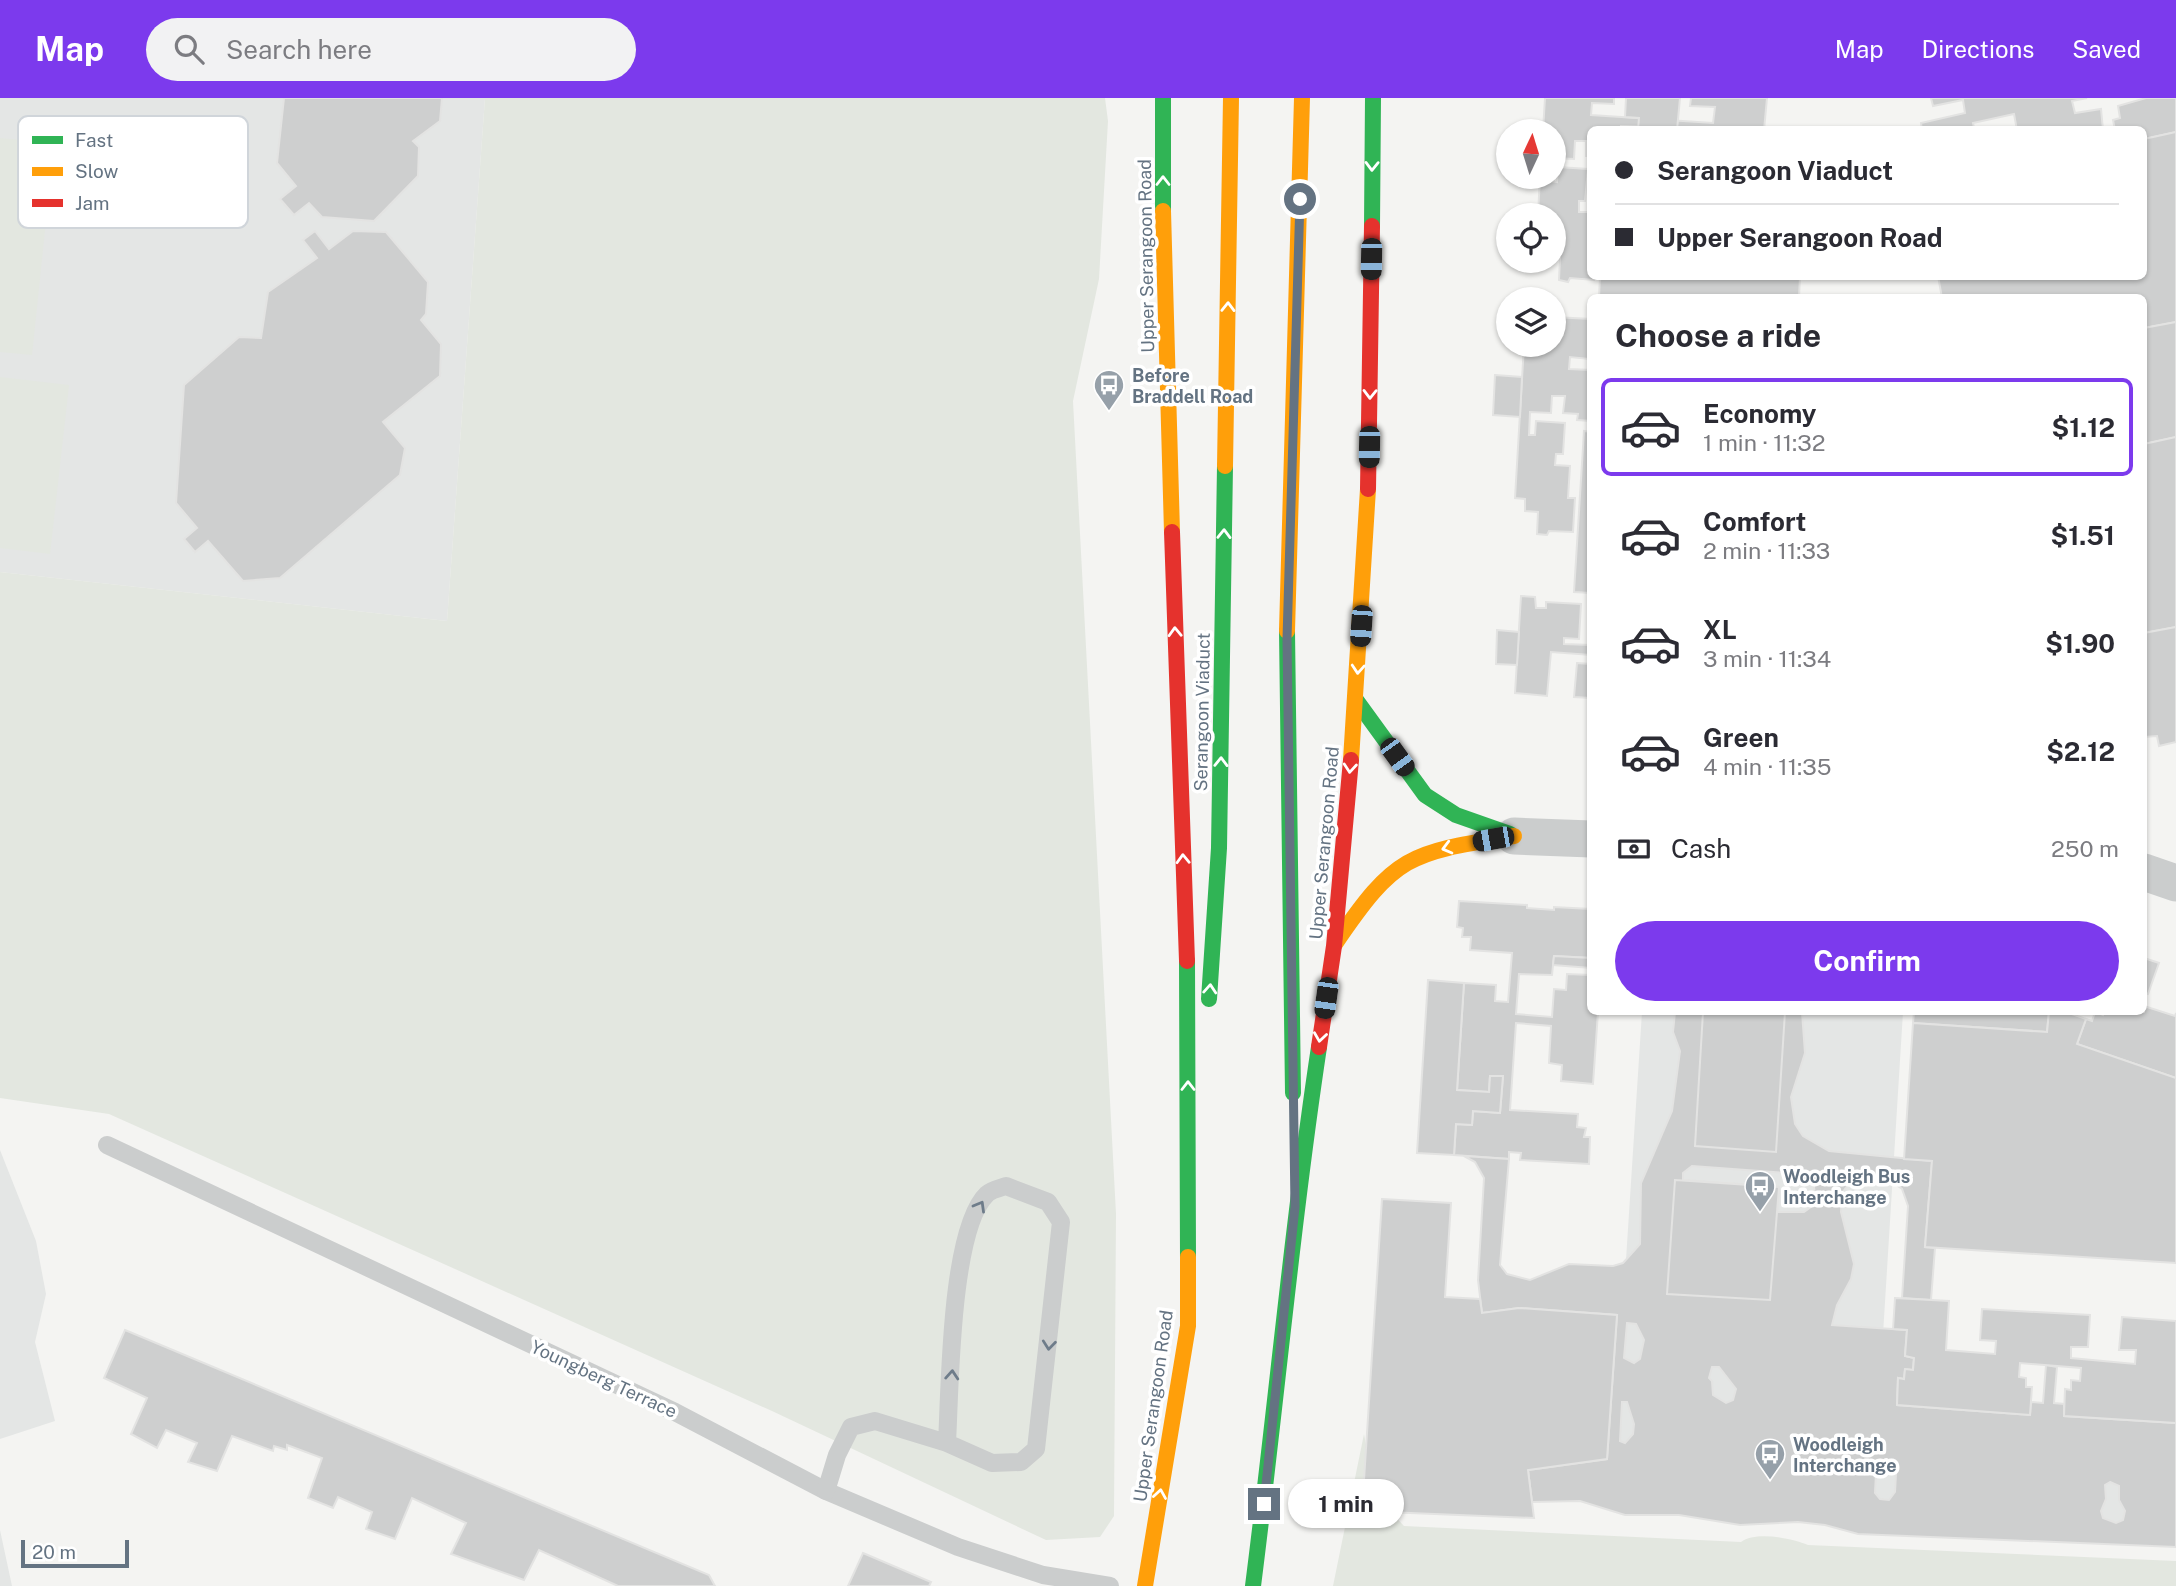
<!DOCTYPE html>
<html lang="en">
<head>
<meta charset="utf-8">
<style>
  :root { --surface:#fff; --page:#f2f2f3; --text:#2b2b33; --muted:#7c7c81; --line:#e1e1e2; --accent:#7c3aed }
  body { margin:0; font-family:"Public Sans",sans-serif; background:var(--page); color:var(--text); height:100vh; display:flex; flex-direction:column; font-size:26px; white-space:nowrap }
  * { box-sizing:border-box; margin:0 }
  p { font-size:23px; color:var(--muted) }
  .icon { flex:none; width:38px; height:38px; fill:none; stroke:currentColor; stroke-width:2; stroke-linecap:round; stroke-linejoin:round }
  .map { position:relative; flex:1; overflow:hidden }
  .sheet { position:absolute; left:1587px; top:196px; width:560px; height:721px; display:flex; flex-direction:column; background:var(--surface); border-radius:10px; box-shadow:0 2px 5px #0004 }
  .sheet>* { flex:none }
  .top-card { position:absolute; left:1587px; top:28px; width:560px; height:154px; border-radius:10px; box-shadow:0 2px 5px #0004; display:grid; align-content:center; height:154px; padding:0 28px; background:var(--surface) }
  .needle { width:46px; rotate:4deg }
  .fabs { position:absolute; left:1496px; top:21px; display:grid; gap:14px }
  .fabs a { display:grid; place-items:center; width:70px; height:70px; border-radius:50%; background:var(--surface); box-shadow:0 2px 5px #0004; font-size:35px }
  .scale { position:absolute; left:21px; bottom:18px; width:108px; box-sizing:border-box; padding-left:7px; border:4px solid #647382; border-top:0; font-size:19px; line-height:24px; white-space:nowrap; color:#647382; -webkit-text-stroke:5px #fff; paint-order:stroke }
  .end { position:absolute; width:32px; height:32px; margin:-16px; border:9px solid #647382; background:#fff; box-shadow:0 0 0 4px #fff }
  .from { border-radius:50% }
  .bubble { position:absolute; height:49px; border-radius:24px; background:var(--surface); box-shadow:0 2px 5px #0004; font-size:23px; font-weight:700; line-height:49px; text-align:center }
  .car { position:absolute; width:21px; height:42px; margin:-21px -10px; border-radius:9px; box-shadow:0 0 5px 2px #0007; background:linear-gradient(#222 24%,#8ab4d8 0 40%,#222 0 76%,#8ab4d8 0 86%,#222 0) }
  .top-card b { display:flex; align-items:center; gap:24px; height:66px; font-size:26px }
  .top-card b+b { border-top:2px solid var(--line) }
  .top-card i { width:18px; height:18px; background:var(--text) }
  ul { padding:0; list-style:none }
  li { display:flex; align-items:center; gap:21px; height:98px; margin:0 14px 10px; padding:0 14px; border:4px solid transparent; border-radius:10px }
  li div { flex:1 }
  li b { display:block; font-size:26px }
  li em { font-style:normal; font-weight:700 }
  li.on { border-color:var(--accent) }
  li>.icon { width:63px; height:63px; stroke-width:1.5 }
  h2 { padding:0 28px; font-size:32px; line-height:84px }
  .pay { display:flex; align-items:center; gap:18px; height:77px; padding:0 28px; font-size:26px }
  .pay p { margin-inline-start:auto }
  .action { display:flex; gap:14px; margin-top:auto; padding:14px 28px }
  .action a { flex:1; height:80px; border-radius:42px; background:var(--accent); color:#fff; font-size:28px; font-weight:700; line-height:80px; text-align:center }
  header { display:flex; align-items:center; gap:42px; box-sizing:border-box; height:98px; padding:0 35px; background:var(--accent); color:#fff }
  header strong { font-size:33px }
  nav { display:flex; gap:38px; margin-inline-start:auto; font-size:24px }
  .search { width:490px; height:63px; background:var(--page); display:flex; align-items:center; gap:18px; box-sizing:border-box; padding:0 24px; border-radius:38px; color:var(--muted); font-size:26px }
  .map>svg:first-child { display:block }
  .built { fill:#e4e6e5 }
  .green { fill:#e3e7e0 }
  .building { fill:#cecfcf; stroke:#e3e3e2; stroke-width:2; fill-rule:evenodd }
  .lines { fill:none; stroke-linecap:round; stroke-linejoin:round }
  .lane { stroke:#cbcdcd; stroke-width:18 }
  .street { stroke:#cbcdcd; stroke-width:37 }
  .fast { stroke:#30b455; stroke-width:16 }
  .slow { stroke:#ff9f0a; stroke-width:16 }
  .jam { stroke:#e5322d; stroke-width:16 }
  .oneway { stroke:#fff }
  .oneway2 { stroke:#6e7c8a }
  .route { stroke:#647382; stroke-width:9 }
  .labels { text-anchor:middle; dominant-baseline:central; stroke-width:7; stroke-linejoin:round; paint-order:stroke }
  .street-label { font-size:18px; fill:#647382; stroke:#fff }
  .poi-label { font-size:18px; font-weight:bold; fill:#647382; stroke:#fff; text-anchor:start }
  .key { fill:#fff; stroke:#d0d5da; stroke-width:2 }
  .key-label { font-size:19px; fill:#647382 }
</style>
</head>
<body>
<header>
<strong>Map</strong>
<div class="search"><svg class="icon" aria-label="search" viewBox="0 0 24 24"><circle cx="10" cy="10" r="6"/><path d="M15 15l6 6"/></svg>Search here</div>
<nav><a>Map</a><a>Directions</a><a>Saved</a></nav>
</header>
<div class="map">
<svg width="2176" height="1488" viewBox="0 0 2176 1488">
  <rect width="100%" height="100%" fill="#f4f4f2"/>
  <!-- built -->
  <g class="built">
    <path d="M0 0H485L447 523 0 474Z"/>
    <path d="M1642 914H1903L1878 1317 2176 1336V1430L1611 1394Z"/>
    <path d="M0 1052 36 1143 46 1196 35 1244 55 1323 0 1341Z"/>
    <path d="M0 1432 12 1488H0Z"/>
  </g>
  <!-- green -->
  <g class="green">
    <path d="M485 0H1105L1108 23 1099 181 1073 303 1116 1116 1114 1418 1100 1439 1046 1442 772 1313 109 1016 0 1000V474L447 523Z"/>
    <path d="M0 40 54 45 32 257 0 254Z"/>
    <path d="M0 279 69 287 50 456 0 450Z"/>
    <path d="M1364 1336C1372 1379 1373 1395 1404 1428L1741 1444C1756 1433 1791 1440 1808 1447L2176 1463V1488H1333Z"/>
  </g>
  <!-- building -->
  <g class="building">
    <path d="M284 0H442L440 23 413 43 419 49 418 78 374 123 322 119 309 105 294 117 280 101 296 88 277 65Z"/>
    <path d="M1545 0H1614V6L1592 5 1591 17 1713 25 1715 9 1690 8 1691 0H1767L1764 32 1621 28V32H1591V58H1586V43H1575L1574 61 1554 60V33H1543Z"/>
    <path d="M1626 0H1680L1677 32H1638L1639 20 1625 19Z"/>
    <path d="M1931 0H2087L2072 3 2075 15 2101 11 2103 32H2017L2014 16 1973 25 1974 30 1922 32 1921 25 1965 15 1963 2 1933 8Z"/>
    <path d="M2146 0H2176V34L2144 41V32H2115L2113 22 2120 20 2118 8Z"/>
    <path d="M2176 34V224L2144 230V200H1942L1938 178H2144V41Z"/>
    <path d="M1558 69 1588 71 1585 103H1579V114H1591L1588 146 1591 178H1595L1594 182 1570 180 1568 184 1559 182 1560 160H1554V117H1538L1540 79H1550V83L1557 84Z"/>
    <path d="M315 133 329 151 353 133 386 134 428 184 426 216 421 222 441 246 440 278 383 324 405 350 400 377 280 480 243 483 208 443 195 454 184 441 197 430 176 405 184 287 239 239 261 240 268 194 317 160 303 142Z"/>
    <path d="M1600 178H1800L1799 200H1599Z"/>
    <path d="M1554 219 1591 221 1589 261 1570 259 1569 271 1591 272V323L1577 322 1578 316 1563 315 1565 298H1552L1551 315 1530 314 1529 337H1535L1536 323 1565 325 1563 356H1556L1555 367 1570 368 1568 400H1575L1573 434 1549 433 1547 437 1537 436 1538 414 1525 413V401L1515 400 1524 247H1554Z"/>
    <path d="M2176 224V339L2144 346V230Z"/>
    <path d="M1495 277 1522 279 1520 319 1493 317Z"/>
    <path d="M1584 333 1591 334V495L1574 494Z"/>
    <path d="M2176 339V529L2144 535V346Z"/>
    <path d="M1521 498 1535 499 1536 510H1546V504L1581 506 1579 541 1564 540V546L1591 547V557L1551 554 1547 598 1515 595Z"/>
    <path d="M2176 529V644L2159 648 2157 638 2144 639V535Z"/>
    <path d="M1497 532 1519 534 1517 567 1496 566Z"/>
    <path d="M1577 565 1591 566V600L1574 599Z"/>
    <path d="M1459 803 1527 807V810L1554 812V809L1591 811V860L1554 858 1552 877 1519 876 1516 916 1552 919 1554 891 1566 892 1567 876 1591 877V914H1598L1593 986 1561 983 1562 967 1549 965 1551 928 1516 925 1510 1012 1578 1016 1577 1029 1586 1030 1584 1039H1590L1589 1066 1520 1062 1521 1055 1509 1054V1061L1454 1057 1456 1026 1472 1027 1473 1013 1500 1015 1503 978H1490L1489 994 1457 992 1464 885 1496 887 1495 903 1508 904 1512 855 1470 852 1471 839H1462L1463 830 1457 829Z"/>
    <path d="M1554 858 1591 860V870L1553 867Z"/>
    <path d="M2144 860 2159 865 2148 896 2144 895Z"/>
    <path d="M1428 882 1464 885 1457 992 1489 994 1490 978H1503L1500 1015 1473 1013 1472 1027 1456 1026 1454 1057 1417 1055Z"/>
    <path d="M2144 908 2175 918 2176 915V980L2077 946 2086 921 2092 923 2095 914 2103 917 2104 914H2144Z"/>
    <path d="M1675 914H1802L1805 955 1791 999 1795 1026 1803 1038 1829 1053 1932 1063 1925 1149 1935 1150 1931 1202 1902 1200 1908 1108 1902 1091 1891 1083 1857 1081 1851 1083 1842 1095 1841 1114 1854 1166 1851 1181 1837 1207 1832 1227 1907 1232 1905 1258 1914 1260 1913 1272 1905 1271 1904 1281 1898 1280 1897 1307 2030 1317 2031 1304 2043 1305 2046 1267 2057 1269 2054 1305 2064 1306V1318L2176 1325V1449L1858 1436 1825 1427 1798 1424 1740 1427 1679 1417H1625L1580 1403 1532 1404 1528 1372 1607 1361 1617 1217 1519 1210 1482 1215 1478 1182 1484 1080 1475 1064 1464 1058 1509 1061 1500 1167 1507 1176 1530 1182 1569 1166 1613 1168 1623 1165 1640 1146 1641 1085 1672 1013 1680 953 1673 934ZM1692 1068 1799 1076 1813 1082 1815 1096 1811 1109 1804 1114H1777L1779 1089 1683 1082V1075ZM1627 1225 1636 1226 1644 1242 1640 1261 1634 1265 1624 1260ZM1712 1269H1719L1736 1291 1733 1302 1726 1305 1713 1297 1712 1283 1709 1280ZM1622 1304H1627L1634 1326 1633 1336 1625 1345 1620 1343ZM1881 1369H1889L1896 1376 1895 1394 1889 1402 1880 1401 1875 1395 1876 1375ZM2110 1384 2119 1388V1402L2125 1413 2123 1422 2116 1425 2103 1420 2101 1413 2106 1401 2105 1387Z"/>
    <path d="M1703 914H1785L1776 1054 1695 1048Z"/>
    <path d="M1914 914H2049L2047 934 1913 925Z"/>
    <path d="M2049 914H2066L2086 921 2077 946 2176 980V1165L1925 1149 1932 1063 1904 1061 1913 925 2047 934Z"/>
    <path d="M1675 1082 1779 1089 1770 1202 1667 1196Z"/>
    <path d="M1382 1101 1451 1105 1445 1199 1480 1201 1482 1215 1519 1210 1617 1217 1607 1361 1528 1372 1534 1420 1362 1413Z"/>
    <path d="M1895 1200 1949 1203 1946 1252 1995 1256 1996 1243 1980 1242 1982 1211 2090 1217 2088 1249H2071V1260L2135 1266 2136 1252H2119L2122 1219 2176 1223V1325L2064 1318 2065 1291 2071 1292V1282L2080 1283 2081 1270 2020 1265 2019 1279 2026 1280V1289H2032L2030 1317 1897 1307 1898 1280 1904 1281 1905 1271 1913 1272 1914 1260 1905 1258 1907 1232 1893 1231Z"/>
    <path d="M125 1232 709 1477 715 1488H618L539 1452 524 1482 451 1456 466 1425 412 1400 395 1441 366 1431 372 1414 338 1399 333 1410 308 1400 322 1360 287 1347V1352L274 1348 273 1353 232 1338 217 1373 188 1364 197 1345 166 1332 157 1350 131 1336 147 1300 104 1280Z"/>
    <path d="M863 1455 931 1484 929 1488H848Z"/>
  </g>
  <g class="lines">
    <!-- lane -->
    <g class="lane">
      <path d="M107 1047 675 1314 826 1393 958 1449 1043 1477 1110 1488"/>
      <path d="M826 1393 837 1357 851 1329 875 1323 947 1345 992 1365 1021 1364 1036 1351 1061 1124 1048 1104 1006 1088C1000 1090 991 1092 987 1096 950 1131 950 1293 947 1345"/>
    </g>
    <!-- street -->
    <g class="street">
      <path d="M1514 738 1591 741"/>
      <path d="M2144 774 2176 785"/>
    </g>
    <!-- fast -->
    <g class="fast">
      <path d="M1163 0V113"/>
      <path d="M1372 128 1373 0"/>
      <path d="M1287 533 1293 995"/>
      <path d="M1356 602 1425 697 1456 717 1510 736"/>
      <path d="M1187 863 1188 1159"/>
      <path d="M1209 901 1219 750 1225 368"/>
      <path d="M1253 1488C1276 1308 1292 1128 1319 949"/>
    </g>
    <!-- slow -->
    <g class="slow">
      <path d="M1163 113 1172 434"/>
      <path d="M1225 368 1231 0"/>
      <path d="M1287 533 1302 0"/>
      <path d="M1351 662 1368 391"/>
      <path d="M1335 846C1396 756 1409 755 1514 738"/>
      <path d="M1145 1488 1188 1228V1159"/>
    </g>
    <!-- jam -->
    <g class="jam">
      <path d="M1368 391 1372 128"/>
      <path d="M1172 434 1187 863"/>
      <path d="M1319 949 1334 848 1351 662"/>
    </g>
  </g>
  <!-- one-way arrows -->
  <defs><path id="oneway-chevron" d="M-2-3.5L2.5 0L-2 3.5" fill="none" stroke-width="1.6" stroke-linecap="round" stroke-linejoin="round" transform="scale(1.75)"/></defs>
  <g class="oneway">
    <use href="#oneway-chevron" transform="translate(1372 68) rotate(91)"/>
    <use href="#oneway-chevron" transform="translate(1163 83) rotate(-90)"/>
    <use href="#oneway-chevron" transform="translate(1228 209) rotate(-89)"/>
    <use href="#oneway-chevron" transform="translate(1370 296) rotate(91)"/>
    <use href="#oneway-chevron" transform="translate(1224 436) rotate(-89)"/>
    <use href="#oneway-chevron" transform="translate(1175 534) rotate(-92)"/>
    <use href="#oneway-chevron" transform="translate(1358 571) rotate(94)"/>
    <use href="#oneway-chevron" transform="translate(1221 664) rotate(-89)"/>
    <use href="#oneway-chevron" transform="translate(1350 670) rotate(95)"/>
    <use href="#oneway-chevron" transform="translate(1447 750) rotate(165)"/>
    <use href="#oneway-chevron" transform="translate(1183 761) rotate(-92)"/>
    <use href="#oneway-chevron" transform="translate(1210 891) rotate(-86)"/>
    <use href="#oneway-chevron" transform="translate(1320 939) rotate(98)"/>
    <use href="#oneway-chevron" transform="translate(1188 988) rotate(-90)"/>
    <use href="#oneway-chevron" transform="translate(1160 1396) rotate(-81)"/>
  </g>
  <g class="oneway2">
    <use href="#oneway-chevron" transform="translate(980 1108) rotate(-60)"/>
    <use href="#oneway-chevron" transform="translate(1049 1247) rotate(96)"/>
    <use href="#oneway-chevron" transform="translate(952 1277) rotate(-86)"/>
  </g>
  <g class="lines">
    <!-- route -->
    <path class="route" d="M1264 1406 1295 1109 1287 541 1300 101"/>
  </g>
  <!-- icons -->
  <defs>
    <g id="bus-pin" transform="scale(1.575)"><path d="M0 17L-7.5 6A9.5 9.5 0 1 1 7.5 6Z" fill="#96a0a9" stroke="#fff"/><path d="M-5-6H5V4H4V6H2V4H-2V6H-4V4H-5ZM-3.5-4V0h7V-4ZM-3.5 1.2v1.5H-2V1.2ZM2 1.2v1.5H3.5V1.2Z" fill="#fff"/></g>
  </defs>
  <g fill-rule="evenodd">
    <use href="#bus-pin" x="1109" y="287"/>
    <use href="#bus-pin" x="1760" y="1088"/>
    <use href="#bus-pin" x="1770" y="1356"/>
  </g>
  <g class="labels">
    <!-- street labels -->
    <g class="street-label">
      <text transform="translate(1146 158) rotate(-91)">Upper Serangoon Road</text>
      <text transform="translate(1202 614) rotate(-89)">Serangoon Viaduct</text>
      <text transform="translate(1324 745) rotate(-85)">Upper Serangoon Road</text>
      <text transform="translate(604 1281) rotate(25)">Youngberg Terrace</text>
      <text transform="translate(1153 1308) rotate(-82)">Upper Serangoon Road</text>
    </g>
    <!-- poi labels -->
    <g class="poi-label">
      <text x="1132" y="277">Before<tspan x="1132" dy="21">Braddell Road</tspan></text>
      <text x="1783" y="1078">Woodleigh Bus<tspan x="1783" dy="21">Interchange</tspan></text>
      <text x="1793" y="1346">Woodleigh<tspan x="1793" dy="21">Interchange</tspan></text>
    </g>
  </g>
  <!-- legend -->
  <rect x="18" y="18" width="230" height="112" rx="10" class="key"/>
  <rect x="32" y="38" width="31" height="8" fill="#30b455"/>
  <rect x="32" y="69" width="31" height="9" fill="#ff9f0a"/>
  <rect x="32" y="101" width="31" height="8" fill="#e5322d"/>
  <g class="key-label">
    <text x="75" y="49">Fast</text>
    <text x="75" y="80">Slow</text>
    <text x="75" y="112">Jam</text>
  </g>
</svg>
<div class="fabs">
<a><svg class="needle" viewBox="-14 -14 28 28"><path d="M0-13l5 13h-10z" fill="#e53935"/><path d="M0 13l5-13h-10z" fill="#7c7c81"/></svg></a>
<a><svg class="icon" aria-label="locate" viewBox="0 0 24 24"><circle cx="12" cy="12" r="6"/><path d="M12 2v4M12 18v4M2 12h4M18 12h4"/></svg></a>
<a><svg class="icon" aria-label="layers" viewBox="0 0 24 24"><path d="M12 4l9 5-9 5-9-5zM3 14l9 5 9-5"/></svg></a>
</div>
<div class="scale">20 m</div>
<i class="end from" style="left:1300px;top:101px"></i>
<i class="end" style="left:1264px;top:1406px"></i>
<div class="bubble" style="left:1288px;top:1381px;width:116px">1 min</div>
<i class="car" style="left:1371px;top:161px;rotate:181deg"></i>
<i class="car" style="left:1369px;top:349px;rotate:181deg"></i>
<i class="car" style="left:1361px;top:528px;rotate:184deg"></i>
<i class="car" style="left:1397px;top:659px;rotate:144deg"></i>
<i class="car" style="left:1493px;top:741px;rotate:260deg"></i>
<i class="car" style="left:1326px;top:900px;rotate:188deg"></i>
<div class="top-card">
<b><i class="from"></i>Serangoon Viaduct</b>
<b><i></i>Upper Serangoon Road</b>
</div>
<section class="sheet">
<h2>Choose a ride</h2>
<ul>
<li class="on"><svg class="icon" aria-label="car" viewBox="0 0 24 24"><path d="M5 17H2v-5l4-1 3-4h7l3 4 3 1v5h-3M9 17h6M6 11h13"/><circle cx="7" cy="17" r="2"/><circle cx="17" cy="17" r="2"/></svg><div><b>Economy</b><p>1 min · 11:32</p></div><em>$1.12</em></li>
<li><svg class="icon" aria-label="car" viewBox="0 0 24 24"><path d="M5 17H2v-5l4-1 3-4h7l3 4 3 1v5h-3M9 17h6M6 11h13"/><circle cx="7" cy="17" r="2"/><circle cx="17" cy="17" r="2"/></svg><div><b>Comfort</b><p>2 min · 11:33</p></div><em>$1.51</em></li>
<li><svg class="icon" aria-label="car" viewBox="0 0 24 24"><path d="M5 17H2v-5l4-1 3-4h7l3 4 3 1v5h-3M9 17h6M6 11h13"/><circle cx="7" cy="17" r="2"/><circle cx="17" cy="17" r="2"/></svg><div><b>XL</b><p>3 min · 11:34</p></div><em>$1.90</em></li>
<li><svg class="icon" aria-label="car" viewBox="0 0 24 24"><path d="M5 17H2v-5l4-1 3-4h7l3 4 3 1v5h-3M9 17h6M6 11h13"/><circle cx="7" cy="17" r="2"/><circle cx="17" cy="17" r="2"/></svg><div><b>Green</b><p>4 min · 11:35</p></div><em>$2.12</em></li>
</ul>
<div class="pay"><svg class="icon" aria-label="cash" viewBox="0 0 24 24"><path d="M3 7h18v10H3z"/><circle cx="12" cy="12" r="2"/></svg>Cash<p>250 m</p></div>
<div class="action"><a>Confirm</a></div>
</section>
</div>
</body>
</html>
